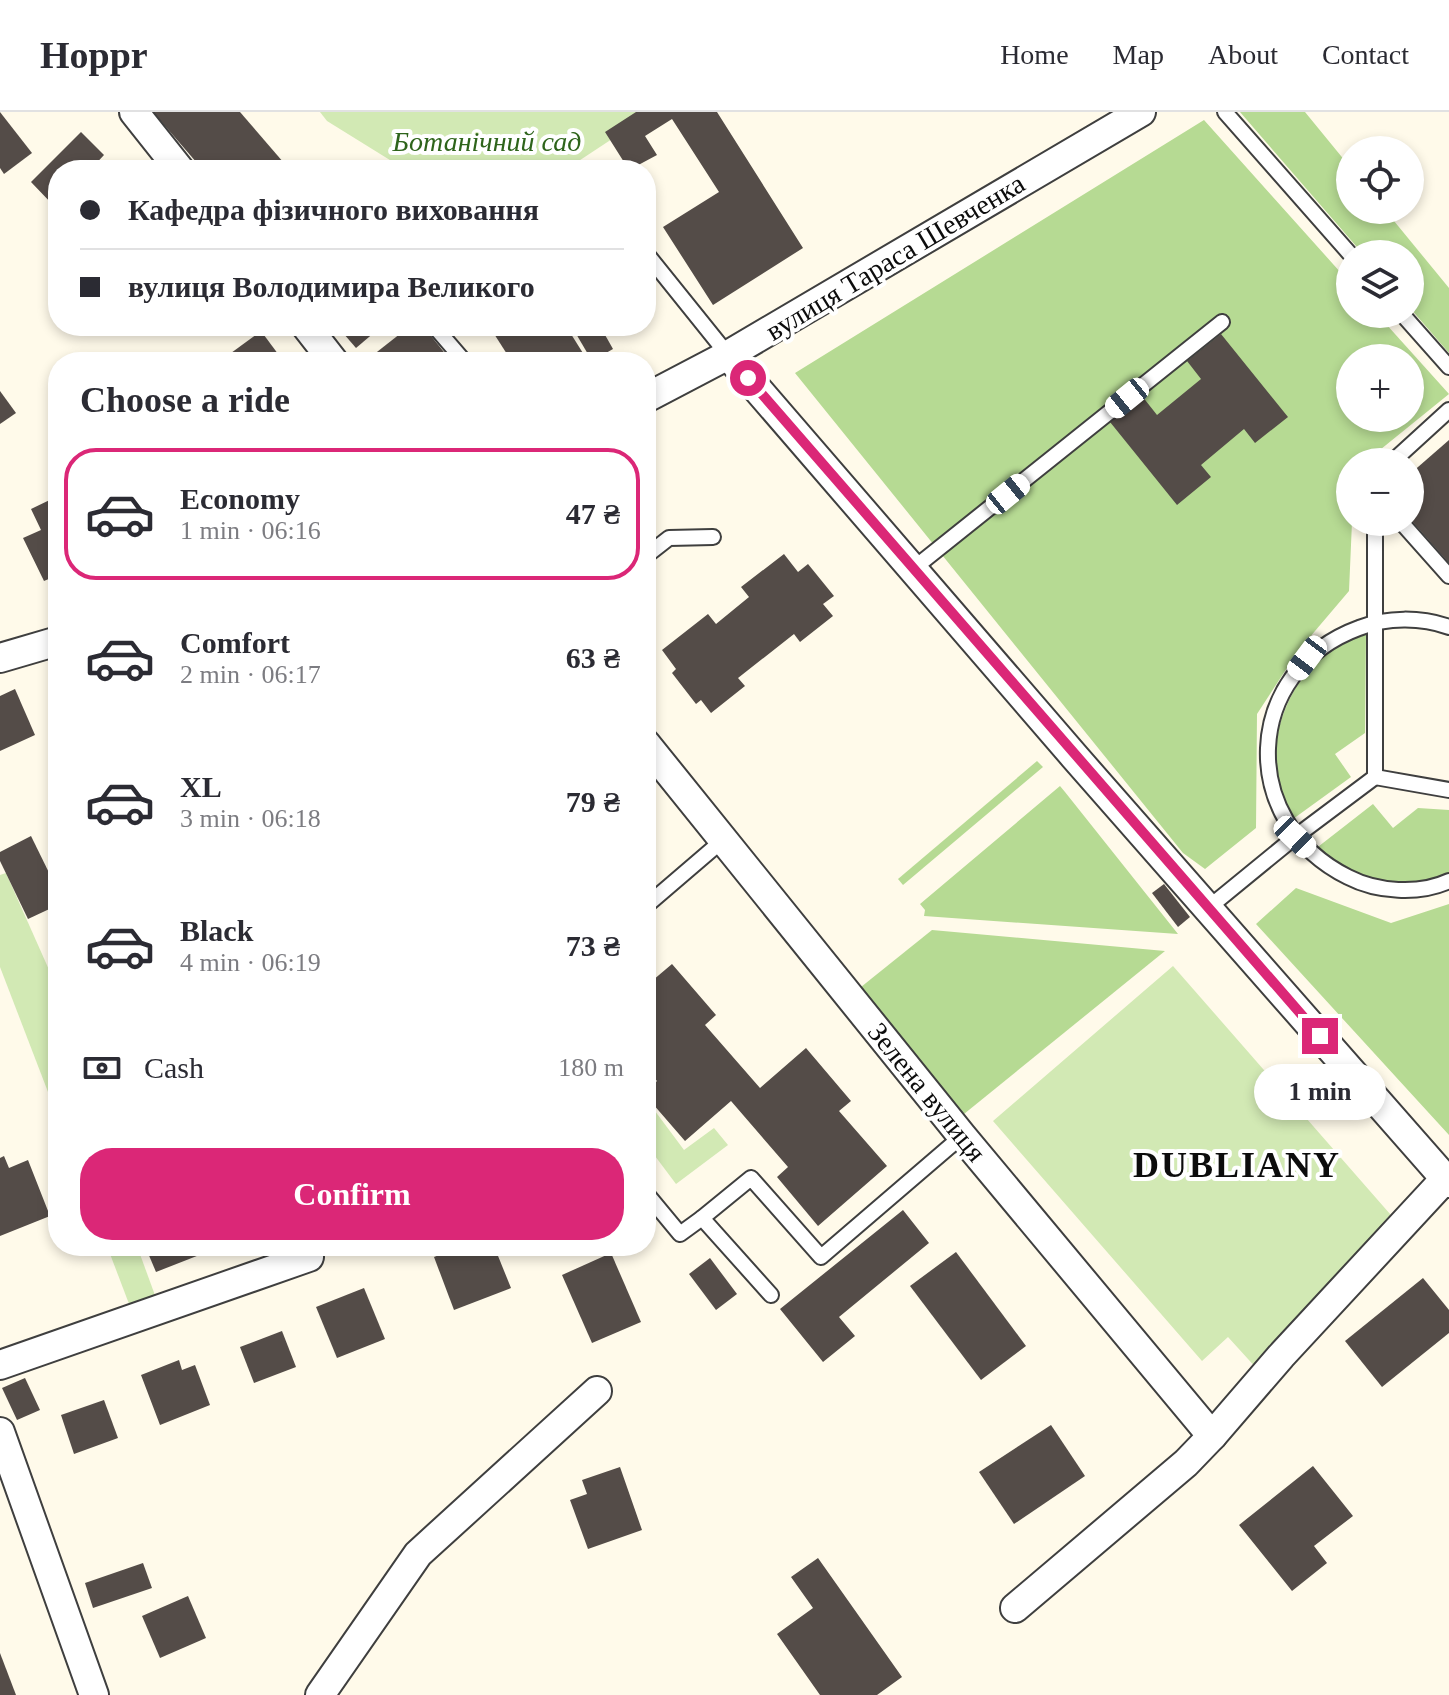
<!DOCTYPE html>
<html lang="en">
<head>
<meta charset="utf-8">
<style>
  :root { --surface:#fff; --page:#f7f7f7; --text:#2b2b33; --muted:#7c7c81; --line:#e1e1e2; --accent:#db2777 }
  body { margin:0; font-family:"Times New Roman",serif; background:var(--page); color:var(--text); height:100vh; display:flex; flex-direction:column; font-size:30px; white-space:nowrap }
  * { box-sizing:border-box; margin:0 }
  p { font-size:26px; color:var(--muted) }
  .icon { flex:none; width:44px; height:44px; fill:none; stroke:currentColor; stroke-width:2; stroke-linecap:round; stroke-linejoin:round }
  .map { position:relative; flex:1; overflow:hidden }
  .panel { position:absolute; left:48px; top:240px; width:608px; height:904px; display:flex; flex-direction:column; background:var(--surface); border-radius:32px; box-shadow:0 4px 12px #0003 }
  .panel>* { flex:none }
  .banner { position:absolute; left:48px; top:48px; width:608px; height:176px; border-radius:32px; box-shadow:0 4px 12px #0003; display:grid; align-content:center; height:176px; padding:0 32px; background:var(--surface) }
  .buttons { position:absolute; left:1336px; top:24px; display:grid; gap:16px }
  .buttons a { display:grid; place-items:center; width:88px; height:88px; border-radius:50%; background:var(--surface); box-shadow:0 4px 12px #0003; font-size:40px }
  .end { position:absolute; width:36px; height:36px; margin:-18px; border:10px solid #db2777; background:#fff; box-shadow:0 0 0 4px #fff }
  .from { border-radius:50% }
  .bubble { position:absolute; height:56px; border-radius:28px; background:var(--surface); box-shadow:0 4px 12px #0003; font-size:26px; font-weight:700; line-height:56px; text-align:center }
  .car { position:absolute; width:24px; height:48px; margin:-24px -12px; border-radius:10px; box-shadow:0 0 6px 2px #0007; background:linear-gradient(#fff 24%,#345 0 40%,#fff 0 76%,#345 0 86%,#fff 0) }
  .banner b { display:flex; align-items:center; gap:28px; height:76px; font-size:30px }
  .banner b+b { border-top:2px solid var(--line) }
  .banner i { width:20px; height:20px; background:var(--text) }
  ul { padding:0; list-style:none }
  li { display:flex; align-items:center; gap:24px; height:132px; margin:0 16px 12px; padding:0 16px; border:4px solid transparent; border-radius:32px }
  li div { flex:1 }
  li b { display:block; font-size:30px }
  li em { font-style:normal; font-weight:700 }
  li.selected { border-color:var(--accent) }
  li>.icon { width:72px; height:72px; stroke-width:1.5 }
  h2 { padding:0 32px; font-size:36px; line-height:96px }
  .pay { display:flex; align-items:center; gap:20px; height:88px; padding:0 32px; font-size:30px }
  .pay p { margin-inline-start:auto }
  .primary-button { display:flex; gap:16px; margin-top:auto; padding:16px 32px }
  .primary-button a { flex:1; height:92px; border-radius:32px; background:var(--accent); color:#fff; font-size:32px; font-weight:700; line-height:92px; text-align:center }
  header { display:flex; align-items:center; gap:48px; box-sizing:border-box; height:112px; padding:0 40px; background:var(--surface); border-bottom:2px solid var(--line) }
  header strong { font-size:38px }
  nav { display:flex; gap:44px; margin-inline-start:auto; font-size:28px }
  .map>svg:first-child { display:block }
  .green { fill:#d2e9b4 }
  .forest { fill:#b6da93; fill-rule:evenodd }
  .building { fill:#544c48 }
  .lines { fill:none; stroke-linecap:round; stroke-linejoin:round }
  .service-casing { stroke:#3f3f3f; stroke-width:18 }
  .minor-casing { stroke:#3f3f3f; stroke-width:32 }
  .service { stroke:#fff; stroke-width:14 }
  .minor { stroke:#fff; stroke-width:28 }
  .route { stroke:#db2777; stroke-width:10 }
  .labels { text-anchor:middle; dominant-baseline:central; stroke-width:8; stroke-linejoin:round; paint-order:stroke }
  .park-label { font-size:28px; font-style:italic; fill:#2e641b; stroke:#fff }
  .street-label { font-size:28px; fill:#0c0c0c; stroke:#fff }
  .district-label { font-size:36px; font-weight:bold; letter-spacing:2px; fill:#0c0c0c; stroke:#fff }
</style>
</head>
<body>
<header>
<strong>Hoppr</strong>
<nav><a>Home</a><a>Map</a><a>About</a><a>Contact</a></nav>
</header>
<div class="map">
<svg width="1449" height="1583" viewBox="0 0 1449 1583">
  <rect width="100%" height="100%" fill="#fffaea"/>
  <!-- green -->
  <g class="green">
    <path d="M320 0H653L565 58H406L327 9Z"/>
    <path d="M6 761 58 878V1006L0 855V763Z"/>
    <path d="M1173 854 1397 1110 1258 1258 1228 1225 1202 1249 993 1009Z"/>
    <path d="M652 995 684 1038 714 1016 728 1033 676 1072 646 1032V1000Z"/>
    <path d="M107 1134H137L160 1197 134 1205Z"/>
  </g>
  <!-- forest -->
  <g class="forest">
    <path d="M1240 0H1305L1350 55V98H1385L1449 176V241L1410 196V142H1363Z"/>
    <path d="M1204 8 1350 171V202H1377L1449 282 1365 350H1350L1352 410 1349 479 1298 539 1257 602 1256 716 1205 757 1183 741 795 261ZM1350 246H1410V306H1350Z"/>
    <path d="M1366 522 1365 621 1335 642 1351 665 1293 707C1249 644 1292 539 1366 522Z"/>
    <path d="M1037 649 1043 655 903 773 898 767Z"/>
    <path d="M1060 674 1065 680 1178 822 924 804 925 798 920 792Z"/>
    <path d="M1373 692 1393 716 1418 696 1449 698V761C1424 773 1390 774 1363 766 1347 760 1329 747 1314 738Z"/>
    <path d="M1296 776 1391 811 1449 792V1023L1256 812Z"/>
    <path d="M932 818 1165 839 964 1002 861 875Z"/>
  </g>
  <!-- building -->
  <g class="building">
    <path d="M0 0 32 41 4 62 0 56Z"/>
    <path d="M153 0H240L290 58H203Z"/>
    <path d="M636 0H717L803 136 713 193 663 115 719 80 672 7 645 24 657 43 629 58 605 20Z"/>
    <path d="M81 20 104 43 90 58H58V90L54 94 31 70Z"/>
    <path d="M337 214H382L356 236Z"/>
    <path d="M410 214H423L452 250H371L368 247Z"/>
    <path d="M489 214H566L586 246 580 250H512Z"/>
    <path d="M585 214H600L613 237 592 249 575 220Z"/>
    <path d="M261 219 284 250H238L231 241Z"/>
    <path d="M1221 222 1288 305 1255 331 1244 317 1201 353 1211 365 1177 393 1110 310 1142 284 1157 303 1201 267 1187 249Z"/>
    <path d="M0 279 16 301 0 312Z"/>
    <path d="M1449 328V451L1410 407V362Z"/>
    <path d="M58 384V463L44 469 23 426 41 418 31 397Z"/>
    <path d="M784 442 798 460 808 452 834 484 823 492 833 504 800 530 794 522 738 566 745 574 711 601 701 588 696 592 672 561 676 557 662 538 708 502 716 512 749 485 741 475Z"/>
    <path d="M15 577 35 623 0 639V584Z"/>
    <path d="M31 724 58 779V793L28 807 0 749V740Z"/>
    <path d="M1164 772 1190 805 1178 815 1152 781Z"/>
    <path d="M672 852 716 903 705 913 760 976 806 936 851 989 839 999 887 1054 818 1114 777 1065 788 1055 731 989 685 1029 646 984V979L657 969 646 957V874Z"/>
    <path d="M4 1044 9 1056 28 1048 50 1104 0 1124V1046Z"/>
    <path d="M903 1098 929 1131 839 1205 855 1224 823 1250 780 1197Z"/>
    <path d="M145 1134H205L207 1140 156 1160Z"/>
    <path d="M462 1134H494L511 1176 454 1198 434 1145Z"/>
    <path d="M956 1140 1026 1234 981 1268 910 1174Z"/>
    <path d="M611 1141 641 1210 592 1231 562 1163Z"/>
    <path d="M710 1146 737 1182 716 1198 689 1162Z"/>
    <path d="M1423 1166 1449 1198V1221L1382 1275 1345 1229Z"/>
    <path d="M364 1176 385 1227 337 1246 316 1195Z"/>
    <path d="M282 1219 296 1255 254 1271 240 1235Z"/>
    <path d="M179 1248 182 1258 195 1253 210 1293 160 1313 141 1263Z"/>
    <path d="M25 1266 40 1298 17 1308 2 1276Z"/>
    <path d="M104 1288 118 1326 74 1342 61 1303Z"/>
    <path d="M1051 1313 1085 1364 1014 1412 979 1360Z"/>
    <path d="M1313 1354 1353 1404 1314 1434 1327 1451 1292 1479 1239 1413Z"/>
    <path d="M620 1355 642 1418 588 1437 570 1388 587 1382 582 1368Z"/>
    <path d="M818 1446 902 1565 877 1583H820L777 1522 813 1496 791 1465Z"/>
    <path d="M143 1451 152 1476 93 1496 85 1471Z"/>
    <path d="M188 1484 206 1526 160 1546 142 1504Z"/>
    <path d="M0 1541 16 1583H0Z"/>
  </g>
  <g class="lines">
    <!-- service casing -->
    <g class="service-casing">
      <g id="service">
        <path d="M1225 0 1350 142"/>
        <path d="M646 141 728 243"/>
        <path d="M1402 202 1449 255"/>
        <path d="M434 214 465 250"/>
        <path d="M1392 350 1449 298"/>
        <path d="M1401 410 1449 464"/>
        <path d="M646 444 669 426 713 425"/>
        <path d="M913 457 1222 210"/>
        <path d="M1449 515C1421 505 1387 505 1359 516 1242 559 1237 710 1348 765 1377 780 1419 783 1449 769"/>
        <path d="M1375 665 1449 678"/>
        <path d="M646 794 723 728"/>
        <path d="M1207 797 1295 725 1375 665V410"/>
        <path d="M646 1081 680 1122 702 1106 771 1183"/>
        <path d="M702 1106 751 1066 821 1145 962 1024"/>
      </g>
    </g>
    <!-- minor casing -->
    <g class="minor-casing">
      <g id="minor">
        <path d="M134 0 180 58"/>
        <path d="M306 214 334 250"/>
        <path d="M728 243 1074 644 1449 1071"/>
        <path d="M646 286 728 243 1141 0"/>
        <path d="M0 546 58 529"/>
        <path d="M646 632 962 1024 1212 1324"/>
        <path d="M0 1253 309 1145"/>
        <path d="M0 1320 94 1583"/>
        <path d="M1015 1496 1186 1351 1212 1324 1281 1244 1445 1067"/>
        <path d="M320 1583 418 1442 597 1279"/>
      </g>
    </g>
    <!-- service -->
    <use href="#service" class="service"/>
    <!-- minor -->
    <use href="#minor" class="minor"/>
  </g>
  <g class="lines">
    <!-- route -->
    <path class="route" d="M748 266 1320 924"/>
  </g>
  <g class="labels">
    <!-- park labels -->
    <g class="park-label">
      <text x="487" y="29">Ботанічний сад</text>
    </g>
    <!-- street labels -->
    <g class="street-label">
      <text transform="translate(895 145) rotate(-31)">вулиця Тараса Шевченка</text>
      <text transform="translate(927 980) rotate(51)">Зелена вулиця</text>
    </g>
    <!-- district labels -->
    <g class="district-label">
      <text x="1237" y="1053">DUBLIANY</text>
    </g>
  </g>
</svg>
<div class="buttons">
<a><svg class="icon" aria-label="locate" viewBox="0 0 24 24"><circle cx="12" cy="12" r="6"/><path d="M12 2v4M12 18v4M2 12h4M18 12h4"/></svg></a>
<a><svg class="icon" aria-label="layers" viewBox="0 0 24 24"><path d="M12 4l9 5-9 5-9-5zM3 14l9 5 9-5"/></svg></a>
<a>+</a>
<a>−</a>
</div>
<i class="end from" style="left:748px;top:266px"></i>
<i class="end" style="left:1320px;top:924px"></i>
<div class="bubble" style="left:1254px;top:952px;width:132px">1 min</div>
<i class="car" style="left:1127px;top:286px;rotate:231deg"></i>
<i class="car" style="left:1008px;top:382px;rotate:51deg"></i>
<i class="car" style="left:1307px;top:546px;rotate:217deg"></i>
<i class="car" style="left:1295px;top:725px;rotate:134deg"></i>
<div class="banner">
<b><i class="from"></i>Кафедра фізичного виховання</b>
<b><i></i>вулиця Володимира Великого</b>
</div>
<section class="panel">
<h2>Choose a ride</h2>
<ul>
<li class="selected"><svg class="icon" aria-label="car" viewBox="0 0 24 24"><path d="M5 17H2v-5l4-1 3-4h7l3 4 3 1v5h-3M9 17h6M6 11h13"/><circle cx="7" cy="17" r="2"/><circle cx="17" cy="17" r="2"/></svg><div><b>Economy</b><p>1 min · 06:16</p></div><em>47 ₴</em></li>
<li><svg class="icon" aria-label="car" viewBox="0 0 24 24"><path d="M5 17H2v-5l4-1 3-4h7l3 4 3 1v5h-3M9 17h6M6 11h13"/><circle cx="7" cy="17" r="2"/><circle cx="17" cy="17" r="2"/></svg><div><b>Comfort</b><p>2 min · 06:17</p></div><em>63 ₴</em></li>
<li><svg class="icon" aria-label="car" viewBox="0 0 24 24"><path d="M5 17H2v-5l4-1 3-4h7l3 4 3 1v5h-3M9 17h6M6 11h13"/><circle cx="7" cy="17" r="2"/><circle cx="17" cy="17" r="2"/></svg><div><b>XL</b><p>3 min · 06:18</p></div><em>79 ₴</em></li>
<li><svg class="icon" aria-label="car" viewBox="0 0 24 24"><path d="M5 17H2v-5l4-1 3-4h7l3 4 3 1v5h-3M9 17h6M6 11h13"/><circle cx="7" cy="17" r="2"/><circle cx="17" cy="17" r="2"/></svg><div><b>Black</b><p>4 min · 06:19</p></div><em>73 ₴</em></li>
</ul>
<div class="pay"><svg class="icon" aria-label="cash" viewBox="0 0 24 24"><path d="M3 7h18v10H3z"/><circle cx="12" cy="12" r="2"/></svg>Cash<p>180 m</p></div>
<div class="primary-button"><a>Confirm</a></div>
</section>
</div>
</body>
</html>
